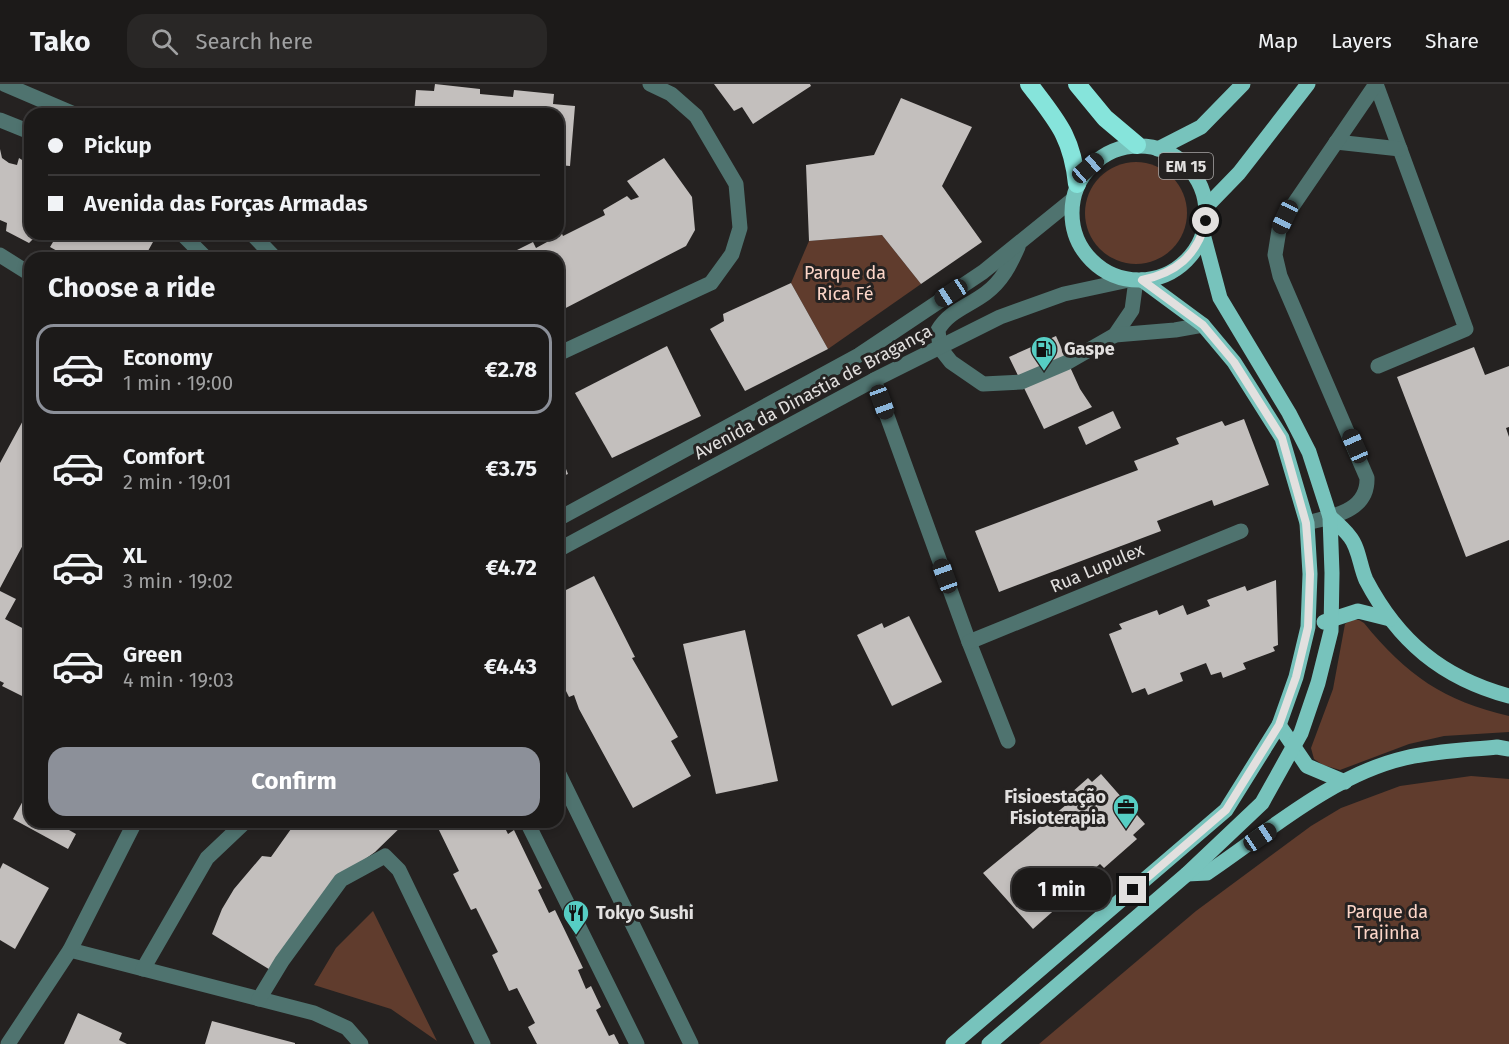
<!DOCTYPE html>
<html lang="en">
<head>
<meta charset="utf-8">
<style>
  :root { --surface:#1c1a19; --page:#292726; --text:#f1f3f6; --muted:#a0a1a2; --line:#3a3838; --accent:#8c9099 }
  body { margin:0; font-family:"Fira Sans",sans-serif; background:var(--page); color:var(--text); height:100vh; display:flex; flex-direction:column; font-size:22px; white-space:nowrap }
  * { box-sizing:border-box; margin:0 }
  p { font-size:20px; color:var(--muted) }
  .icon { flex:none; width:33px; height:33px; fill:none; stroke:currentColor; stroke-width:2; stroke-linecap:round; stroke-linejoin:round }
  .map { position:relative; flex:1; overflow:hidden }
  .side { position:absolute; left:24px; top:168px; width:540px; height:576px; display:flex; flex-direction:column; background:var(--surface); border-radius:18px; box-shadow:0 3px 9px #0003,0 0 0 2px var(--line) }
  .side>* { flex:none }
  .hud { position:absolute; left:24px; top:24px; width:540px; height:132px; border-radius:18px; box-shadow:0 3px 9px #0003,0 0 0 2px var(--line); display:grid; align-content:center; height:132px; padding:0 24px; background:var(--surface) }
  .end { position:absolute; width:27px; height:27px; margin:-14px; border:8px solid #e2e0df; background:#111; box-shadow:0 0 0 3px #111 }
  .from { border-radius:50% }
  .bubble { position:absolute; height:42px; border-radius:18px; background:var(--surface); box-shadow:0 3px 9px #0003,0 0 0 2px var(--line); font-size:20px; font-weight:700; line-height:42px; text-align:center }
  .car { position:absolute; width:18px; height:36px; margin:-18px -9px; border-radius:8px; box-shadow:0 0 4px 2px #0007; background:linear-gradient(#222 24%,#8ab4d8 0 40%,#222 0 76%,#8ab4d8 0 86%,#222 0) }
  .hud b { display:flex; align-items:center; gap:21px; height:57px; font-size:22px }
  .hud b+b { border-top:2px solid var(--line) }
  .hud i { width:15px; height:15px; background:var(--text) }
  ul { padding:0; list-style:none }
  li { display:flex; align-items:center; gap:18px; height:90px; margin:0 12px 9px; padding:0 12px; border:3px solid transparent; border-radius:18px }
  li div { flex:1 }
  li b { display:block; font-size:22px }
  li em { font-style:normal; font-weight:700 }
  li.selected { border-color:var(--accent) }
  li>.icon { width:54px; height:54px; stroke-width:1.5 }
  h2 { padding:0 24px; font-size:27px; line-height:72px }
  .cta { display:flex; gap:12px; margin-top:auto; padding:12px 24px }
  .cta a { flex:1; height:69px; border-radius:18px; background:var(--accent); color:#fff; font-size:24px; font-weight:700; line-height:69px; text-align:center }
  header { display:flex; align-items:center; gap:36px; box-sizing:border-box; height:84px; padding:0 30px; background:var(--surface); border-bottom:2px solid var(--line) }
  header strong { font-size:28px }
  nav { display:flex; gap:33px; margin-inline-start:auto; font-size:21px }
  .search { width:420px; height:54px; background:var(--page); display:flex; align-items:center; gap:15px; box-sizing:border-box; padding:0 21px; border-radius:18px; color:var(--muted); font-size:22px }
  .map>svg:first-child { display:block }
  .green { fill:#603c2d }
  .building { fill:#c3bfbd }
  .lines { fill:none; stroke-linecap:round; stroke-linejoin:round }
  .minor { stroke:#4f736f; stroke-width:15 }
  .major { stroke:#77c3bc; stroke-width:15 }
  .highway { stroke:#86e4db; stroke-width:18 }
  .route { stroke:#e2e0df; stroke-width:8 }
  .labels { text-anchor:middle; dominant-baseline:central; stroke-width:6; stroke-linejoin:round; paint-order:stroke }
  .shield { fill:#252221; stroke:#a9a7a6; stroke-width:1.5 }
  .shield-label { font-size:16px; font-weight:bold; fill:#e2e0df }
  .park-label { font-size:18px; fill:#fdd6c8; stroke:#252221 }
  .poi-label { font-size:18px; font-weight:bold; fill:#e2e0df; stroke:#252221; text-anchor:start }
  .street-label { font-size:18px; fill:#e2e0df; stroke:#252221 }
</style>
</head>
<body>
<header>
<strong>Tako</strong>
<div class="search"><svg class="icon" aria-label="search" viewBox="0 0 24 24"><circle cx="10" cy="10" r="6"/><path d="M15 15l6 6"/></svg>Search here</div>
<nav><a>Map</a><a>Layers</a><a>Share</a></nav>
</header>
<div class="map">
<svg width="1509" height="960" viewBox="0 0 1509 960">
  <rect width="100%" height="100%" fill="#252221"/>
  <!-- green -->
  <g class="green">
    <circle cx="1136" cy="129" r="51"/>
    <path d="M882 151 921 200 828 265 791 199 809 157Z"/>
    <path d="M1351 536H1359L1364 539C1406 591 1444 617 1509 632V648L1444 652 1409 660 1340 686 1323 681 1314 675 1311 664 1333 605 1345 540Z"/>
    <path d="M1471 692 1509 695V960H1039L1196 827 1311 742 1341 724 1400 702Z"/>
    <path d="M373 827 437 957 391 925 314 901 336 864Z"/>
  </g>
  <!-- building -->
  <g class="building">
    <path d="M435 0 480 5V10L513 13 514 6 554 10 553 20 575 22 570 82 558 81V30H414L416 6 434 7Z"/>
    <path d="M714 0H810L811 2 753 40 742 23 734 27Z"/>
    <path d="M901 14 972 43 942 102 982 158 921 200 882 151 809 157 806 81 874 71Z"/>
    <path d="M0 65 2 74 9 79 17 81 19 74 30 81V150H142L153 158 144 174H59V168L50 163 53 158 35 153 29 159 6 147 7 139 0 136Z"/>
    <path d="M664 74 692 113 695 146 686 162 558 228V174H501L533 158 536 164 547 158 545 152 558 150 560 145 563 152 605 131 603 126 627 112 631 116 639 113 627 97Z"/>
    <path d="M791 199 828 265 745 307 710 245 724 237 723 230Z"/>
    <path d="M1056 252 1080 305 1092 323 1044 345 1009 273Z"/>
    <path d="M667 262 701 332 612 374 575 309Z"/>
    <path d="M1474 263 1485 291 1509 282V343L1506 344 1509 353V456L1466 473 1397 293Z"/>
    <path d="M1113 327 1121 344 1086 361 1078 343Z"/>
    <path d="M26 331 30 333V462L24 459 0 504V379Z"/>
    <path d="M1244 335 1269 401 1214 422 1212 416 1157 437 1161 447 999 508 975 447 1138 386 1134 377 1179 360 1176 354 1222 337 1225 342Z"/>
    <path d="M558 364 568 390 558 394Z"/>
    <path d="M594 492 635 573 632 574 678 653 671 657 691 692 633 724 579 625 574 611 569 613 558 591V510Z"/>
    <path d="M1276 496 1278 561 1273 563 1275 567 1243 579 1246 585 1223 594 1221 588 1211 591 1206 579 1180 589 1183 597 1148 611 1145 604 1132 609 1109 550 1122 545 1119 540 1157 526 1159 531 1183 521 1187 531 1210 522 1207 516 1245 502 1247 507Z"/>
    <path d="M0 507 16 515 5 535 28 547 30 544V616L2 602 4 599 0 597Z"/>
    <path d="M909 532 942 598 892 622 857 551 882 539 884 544Z"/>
    <path d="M745 546 778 697 716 710 683 560Z"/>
    <path d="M1101 690 1145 740 1133 751 1137 755 1104 784 1100 780 1066 809 1069 813 1033 845 983 789 1066 721 1062 717 1088 694 1092 698Z"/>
    <path d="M30 704V738H73L69 746 76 750 68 765 13 735Z"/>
    <path d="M296 738H406L375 768 329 801 272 887 212 850 222 825 234 805 262 772 271 773Z"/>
    <path d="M426 738H502L508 750 514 746 542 804 538 806 549 829 555 826 583 884 578 886 586 905 591 902 601 923 596 926 609 952 614 950 619 960H537L528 943 535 939 517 904 509 907 492 871 498 868 476 824 471 826 453 790 459 787 437 742 430 745Z"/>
    <path d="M3 779 49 804 15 865 0 856V785Z"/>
    <path d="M78 929 122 949 119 956 127 960H64Z"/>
    <path d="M212 937 295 959V960H205Z"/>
  </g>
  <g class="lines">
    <!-- minor -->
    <g class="minor">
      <path d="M4 0 74 30"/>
      <path d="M1376 0 1466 245 1378 282"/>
      <path d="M0 36 30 48"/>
      <path d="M1336 58 1400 65"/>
      <path d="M182 150 206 174"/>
      <path d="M252 150 275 174"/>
      <path d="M1018 163C1010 181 1002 197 986 209 969 222 949 227 938 246L940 264 951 278 983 300 1021 298 1068 278 1115 251 1132 226 1136 196"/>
      <path d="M0 171 30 190"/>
      <path d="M1115 251 1175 246 1203 241"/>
      <path d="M558 270 711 199 732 170 740 144 736 100 696 32 671 10 650 0"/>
      <path d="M874 296 969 558 1008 657"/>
      <path d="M558 435 859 271 983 188 1072 116"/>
      <path d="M1307 439C1334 432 1368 427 1367 394L1280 192 1275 171 1279 146 1285 133 1376 0"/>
      <path d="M558 466 874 296 1000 233 1064 210 1129 196"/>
      <path d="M969 558 1241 447"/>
      <path d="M558 688 691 960"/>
      <path d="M527 738 637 960"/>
      <path d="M70 866 314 929 347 944 361 960"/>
      <path d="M143 885 207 774 245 738"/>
      <path d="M259 915 282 877 341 796 385 772 399 786 483 960"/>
      <path d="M8 960 70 866 135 738"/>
    </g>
    <!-- major -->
    <g class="major">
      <circle cx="1139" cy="129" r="67"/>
      <path d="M1158 65 1201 43 1243 0"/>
      <path d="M1206 123 1239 89 1308 0"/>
      <path d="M1330 433C1337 439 1344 445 1350 453 1359 464 1360 483 1366 496 1398 557 1442 594 1509 612"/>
      <path d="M1324 538 1358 527 1390 535"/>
      <path d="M1279 641 1307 682 1345 698"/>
      <path d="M1187 790 1207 789C1268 748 1332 691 1405 674 1435 667 1467 666 1497 663L1509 665"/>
      <path d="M953 960 1226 726 1279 641 1296 593 1308 543 1310 490 1307 439 1282 354 1234 278 1203 241 1142 196"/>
      <path d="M989 960 1187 790 1262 719 1301 649 1318 599 1331 547 1332 489 1330 433 1309 368 1289 329 1220 214 1203 150"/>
    </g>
    <!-- highway -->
    <g class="highway">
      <path d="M1029 0C1057 37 1072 52 1077 100"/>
      <path d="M1077 0 1105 34 1137 61"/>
    </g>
  </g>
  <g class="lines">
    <!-- route -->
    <path class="route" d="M1133 806 1226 726 1279 641 1296 593 1308 543 1310 490 1306 439 1282 354 1234 278 1203 241 1142 196C1176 189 1197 172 1206 137"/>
  </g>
  <!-- icons -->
  <defs>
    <g id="fuel-pin" transform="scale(1.35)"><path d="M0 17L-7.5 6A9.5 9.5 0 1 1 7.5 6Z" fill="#56cec4" stroke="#252221"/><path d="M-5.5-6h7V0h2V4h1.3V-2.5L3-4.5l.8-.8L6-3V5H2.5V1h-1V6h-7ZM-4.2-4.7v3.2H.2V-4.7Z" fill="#111"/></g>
    <g id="office-pin" transform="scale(1.35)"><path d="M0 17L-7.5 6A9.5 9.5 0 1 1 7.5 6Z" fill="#56cec4" stroke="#252221"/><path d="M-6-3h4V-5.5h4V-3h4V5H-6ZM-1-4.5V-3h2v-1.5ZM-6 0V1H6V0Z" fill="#111"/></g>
    <g id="restaurant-pin" transform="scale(1.35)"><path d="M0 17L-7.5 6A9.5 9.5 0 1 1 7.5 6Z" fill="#56cec4" stroke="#252221"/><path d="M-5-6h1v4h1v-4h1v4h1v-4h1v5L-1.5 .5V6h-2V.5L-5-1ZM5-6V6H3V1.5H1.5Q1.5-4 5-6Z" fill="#111"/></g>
  </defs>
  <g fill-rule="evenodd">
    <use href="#fuel-pin" x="1044" y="265"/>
    <use href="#office-pin" x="1126" y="723"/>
    <use href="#restaurant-pin" x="576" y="829"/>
  </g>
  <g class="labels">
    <!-- shield labels -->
    <rect class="shield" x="1159" y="69" width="54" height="26" rx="4.5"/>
    <g class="shield-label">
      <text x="1186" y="82">EM 15</text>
    </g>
    <!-- park labels -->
    <g class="park-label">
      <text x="845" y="189">Parque da<tspan x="845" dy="21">Rica Fé</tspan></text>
      <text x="1387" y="828">Parque da<tspan x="1387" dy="21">Trajinha</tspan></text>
    </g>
    <!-- poi labels -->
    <g class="poi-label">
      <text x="1064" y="265">Gaspe</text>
      <text x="1106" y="713" text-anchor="end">Fisioestação<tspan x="1106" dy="21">Fisioterapia</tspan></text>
      <text x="596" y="829">Tokyo Sushi</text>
    </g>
    <!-- street labels -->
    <g class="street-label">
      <text transform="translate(813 308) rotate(-28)">Avenida da Dinastia de Bragança</text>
      <text transform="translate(1097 484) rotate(-23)">Rua Lupulex</text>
    </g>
  </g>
</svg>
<i class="end from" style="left:1206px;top:137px"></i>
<i class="end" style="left:1133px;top:806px"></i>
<div class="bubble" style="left:1012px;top:784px;width:99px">1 min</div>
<i class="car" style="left:1088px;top:84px;rotate:49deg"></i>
<i class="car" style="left:1285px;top:133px;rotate:205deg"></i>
<i class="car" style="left:951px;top:209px;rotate:237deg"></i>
<i class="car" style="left:882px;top:318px;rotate:160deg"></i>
<i class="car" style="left:1355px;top:362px;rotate:336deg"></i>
<i class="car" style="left:945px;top:492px;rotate:340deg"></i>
<i class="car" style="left:1260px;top:753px;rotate:56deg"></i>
<div class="hud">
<b><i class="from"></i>Pickup</b>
<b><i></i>Avenida das Forças Armadas</b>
</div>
<section class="side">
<h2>Choose a ride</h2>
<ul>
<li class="selected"><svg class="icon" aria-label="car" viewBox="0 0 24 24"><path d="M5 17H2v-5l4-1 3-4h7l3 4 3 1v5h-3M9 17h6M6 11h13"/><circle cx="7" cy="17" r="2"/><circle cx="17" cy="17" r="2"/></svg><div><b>Economy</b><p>1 min · 19:00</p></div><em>€2.78</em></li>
<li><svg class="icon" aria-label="car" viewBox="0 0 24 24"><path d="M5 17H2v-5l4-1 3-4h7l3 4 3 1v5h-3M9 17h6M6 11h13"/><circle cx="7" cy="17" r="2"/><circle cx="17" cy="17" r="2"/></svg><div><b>Comfort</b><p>2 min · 19:01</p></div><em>€3.75</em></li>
<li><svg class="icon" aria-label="car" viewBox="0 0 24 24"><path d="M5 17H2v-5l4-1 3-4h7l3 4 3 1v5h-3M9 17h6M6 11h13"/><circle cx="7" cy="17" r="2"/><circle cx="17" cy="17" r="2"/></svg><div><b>XL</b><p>3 min · 19:02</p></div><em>€4.72</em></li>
<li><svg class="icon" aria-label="car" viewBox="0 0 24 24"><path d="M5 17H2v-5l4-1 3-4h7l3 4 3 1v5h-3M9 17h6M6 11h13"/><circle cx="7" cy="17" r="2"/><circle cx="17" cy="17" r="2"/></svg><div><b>Green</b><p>4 min · 19:03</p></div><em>€4.43</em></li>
</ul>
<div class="cta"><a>Confirm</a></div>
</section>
</div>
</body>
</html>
